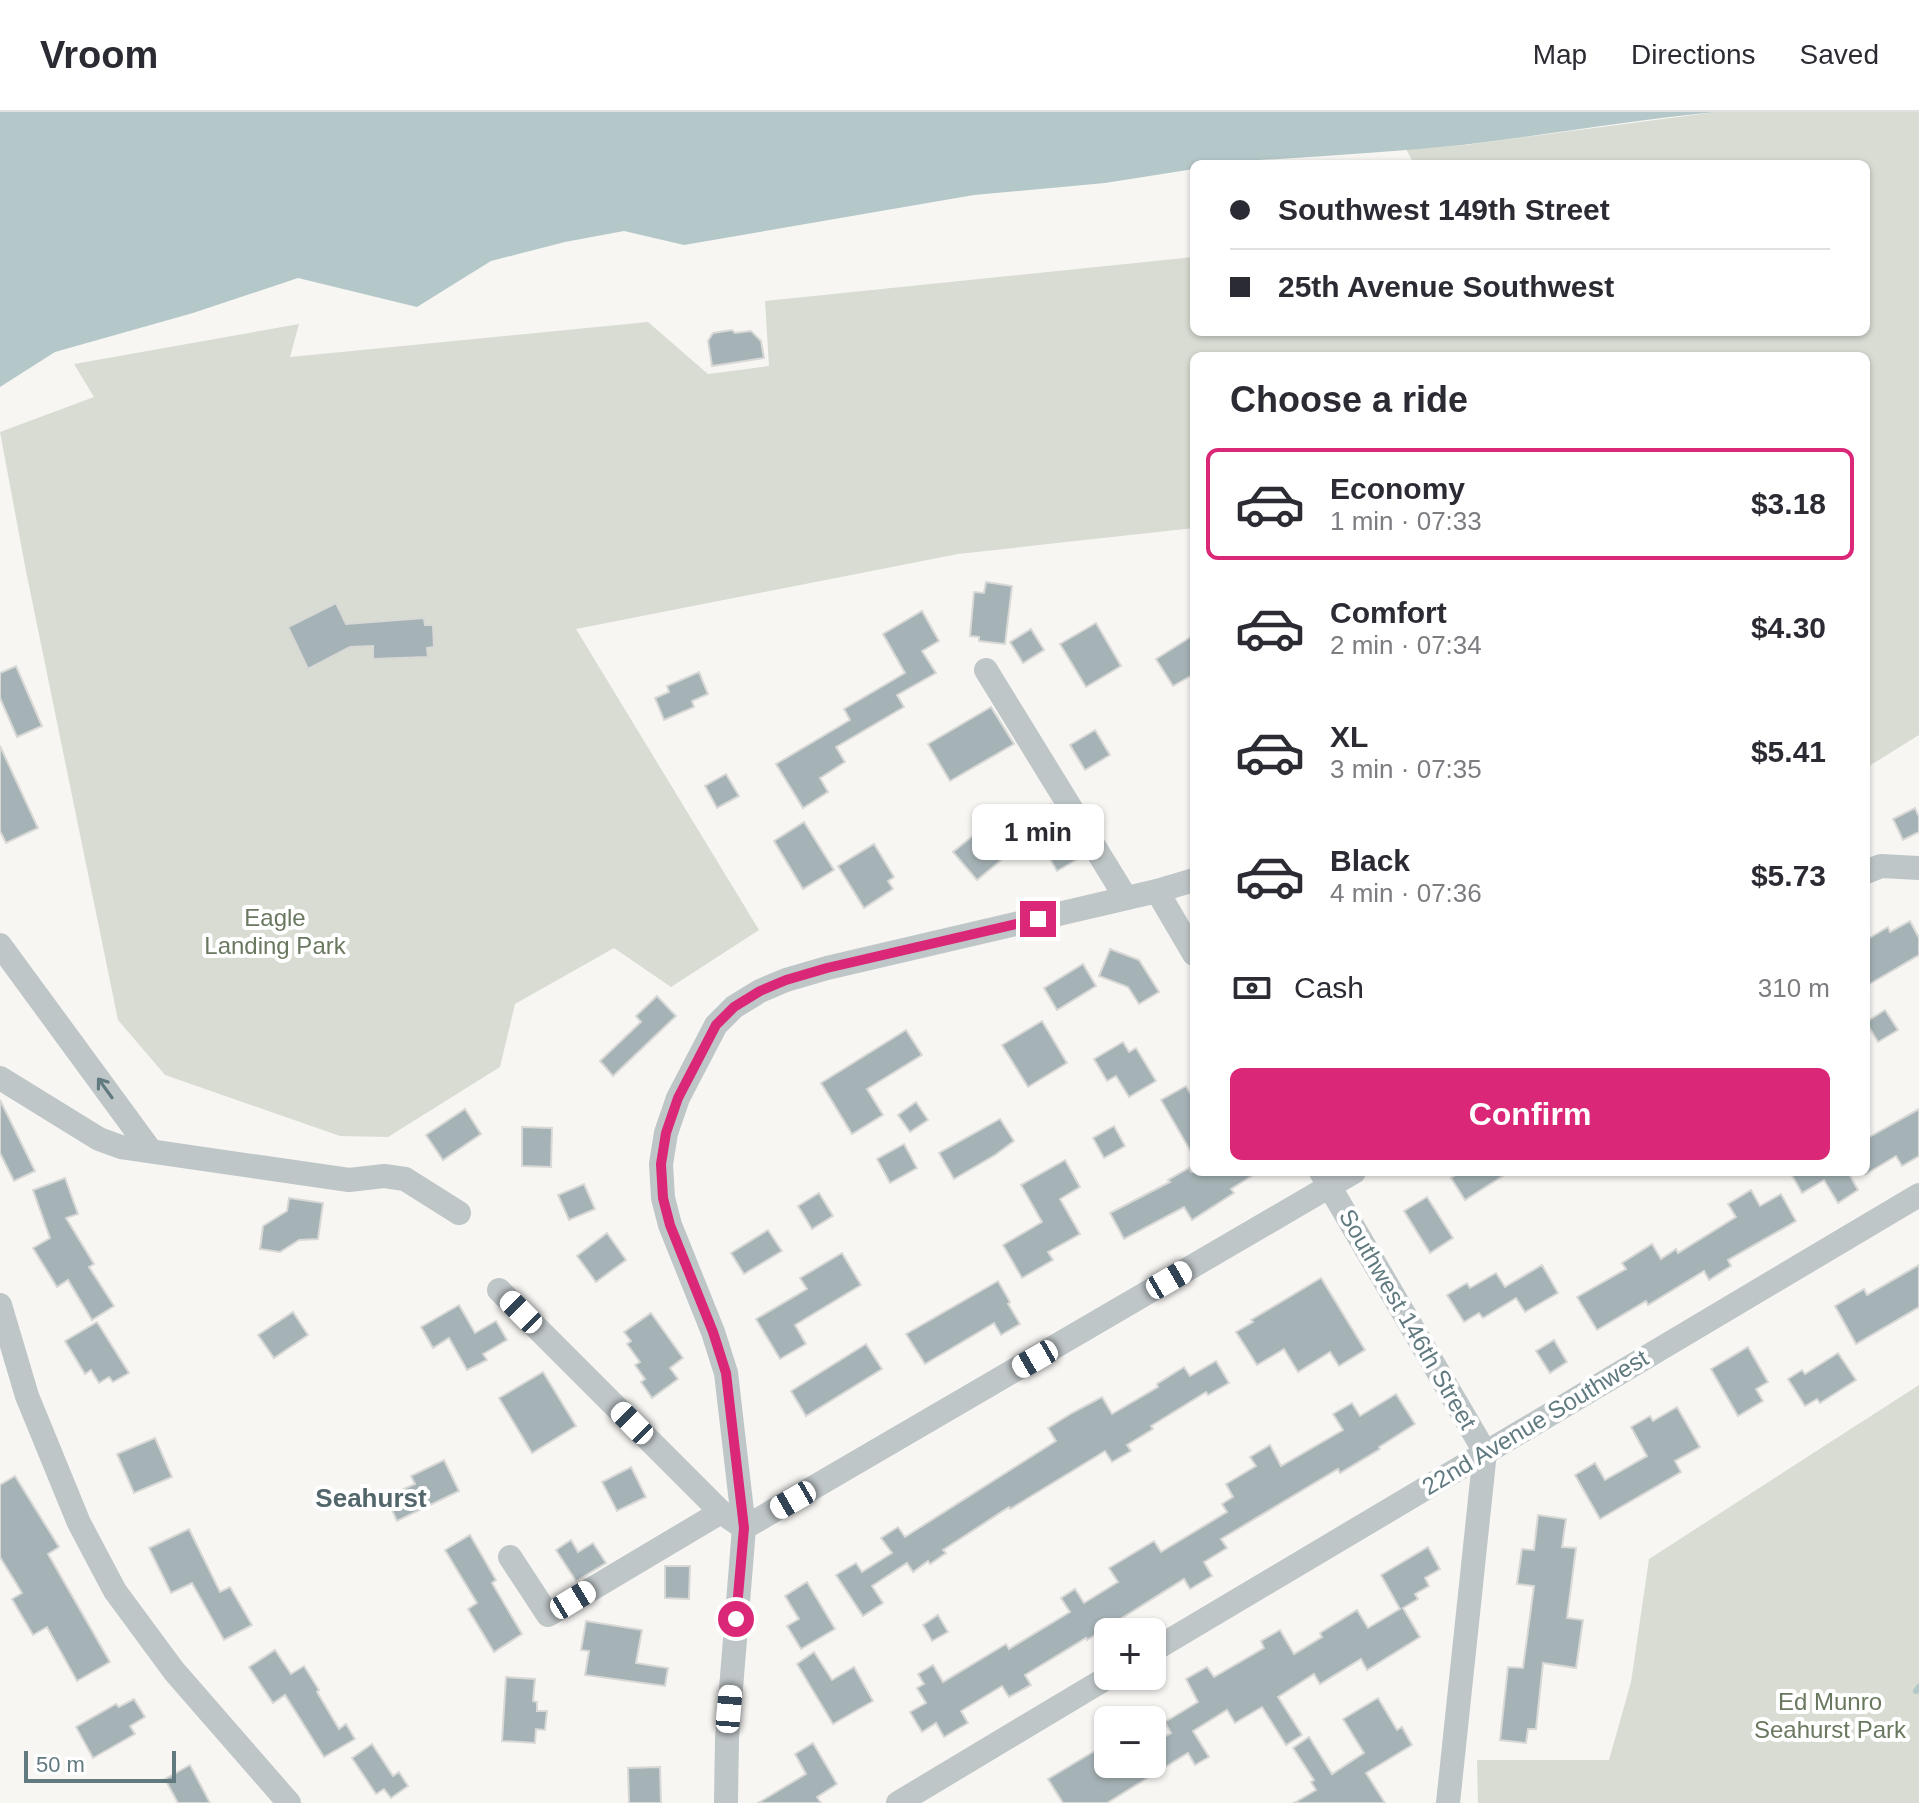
<!DOCTYPE html>
<html lang="en">
<head>
<meta charset="utf-8">
<style>
  :root { --surface:#fff; --page:#f7f7f7; --text:#2b2b33; --muted:#7c7c81; --line:#e1e1e2; --accent:#db2777 }
  body { margin:0; font-family:Helvetica,sans-serif; background:var(--page); color:var(--text); height:100vh; display:flex; flex-direction:column; font-size:30px; white-space:nowrap }
  * { box-sizing:border-box; margin:0 }
  p { font-size:26px; color:var(--muted) }
  .icon { flex:none; width:44px; height:44px; fill:none; stroke:currentColor; stroke-width:2; stroke-linecap:round; stroke-linejoin:round }
  .map { position:relative; flex:1; overflow:hidden }
  .sheet { position:absolute; left:1190px; top:240px; width:680px; height:824px; display:flex; flex-direction:column; background:var(--surface); border-radius:12px; box-shadow:0 2px 6px #0004 }
  .sheet>* { flex:none }
  .top-card { position:absolute; left:1190px; top:48px; width:680px; height:176px; border-radius:12px; box-shadow:0 2px 6px #0004; display:grid; align-content:center; height:176px; padding:0 40px; background:var(--surface) }
  .tools { position:absolute; left:1094px; top:1506px; display:grid; gap:16px }
  .tools a { display:grid; place-items:center; width:72px; height:72px; border-radius:12px; background:var(--surface); box-shadow:0 2px 6px #0004; font-size:40px }
  .scale { position:absolute; left:24px; bottom:20px; width:152px; box-sizing:border-box; padding-left:8px; border:4px solid #607a80; border-top:0; font-size:22px; line-height:28px; white-space:nowrap; color:#607a80; -webkit-text-stroke:6px #fff; paint-order:stroke }
  .end { position:absolute; width:36px; height:36px; margin:-18px; border:10px solid #db2777; background:#fff; box-shadow:0 0 0 4px #fff }
  .from { border-radius:50% }
  .bubble { position:absolute; height:56px; border-radius:12px; background:var(--surface); box-shadow:0 2px 6px #0004; font-size:26px; font-weight:800; line-height:56px; text-align:center }
  .car { position:absolute; width:24px; height:48px; margin:-24px -12px; border-radius:10px; box-shadow:0 0 6px 2px #0007; background:linear-gradient(#fff 24%,#345 0 40%,#fff 0 76%,#345 0 86%,#fff 0) }
  .top-card b { display:flex; align-items:center; gap:28px; height:76px; font-size:30px }
  .top-card b+b { border-top:2px solid var(--line) }
  .top-card i { width:20px; height:20px; background:var(--text) }
  ul { padding:0; list-style:none }
  li { display:flex; align-items:center; gap:24px; height:112px; margin:0 16px 12px; padding:0 24px; border:4px solid transparent; border-radius:12px }
  li div { flex:1 }
  li b { display:block; font-size:30px }
  li em { font-style:normal; font-weight:800 }
  li.active { border-color:var(--accent) }
  li>.icon { width:72px; height:72px; stroke-width:1.5 }
  h2 { padding:0 40px; font-size:36px; line-height:96px }
  .pay { display:flex; align-items:center; gap:20px; height:88px; padding:0 40px; font-size:30px }
  .pay p { margin-inline-start:auto }
  .primary-button { display:flex; gap:16px; margin-top:auto; padding:16px 40px }
  .primary-button a { flex:1; height:92px; border-radius:12px; background:var(--accent); color:#fff; font-size:32px; font-weight:800; line-height:92px; text-align:center }
  header { display:flex; align-items:center; gap:48px; box-sizing:border-box; height:112px; padding:0 40px; background:var(--surface); border-bottom:2px solid var(--line) }
  header strong { font-size:38px }
  nav { display:flex; gap:44px; margin-inline-start:auto; font-size:28px }
  .map>svg:first-child { display:block }
  .green { fill:#d8dcd2 }
  .water { fill:#b5c8c9 }
  .lines { fill:none; stroke-linecap:round; stroke-linejoin:round }
  .stream { stroke:#b5c8c9; stroke-width:6 }
  .building { fill:#a6b3b6; stroke:#d8d8d6; stroke-width:2 }
  .street { stroke:#bfc6c8; stroke-width:24 }
  .oneway { stroke:#607a80 }
  .route { stroke:#db2777; stroke-width:10 }
  .labels { text-anchor:middle; dominant-baseline:central; stroke-width:8; stroke-linejoin:round; paint-order:stroke }
  .park-label { font-size:24px; fill:#69785f; stroke:#fff }
  .street-label { font-size:24px; fill:#607a80; stroke:#fff }
  .neighbourhood-label { font-size:26px; font-weight:bold; fill:#52666b; stroke:#fff }
</style>
</head>
<body>
<header>
<strong>Vroom</strong>
<nav><a>Map</a><a>Directions</a><a>Saved</a></nav>
</header>
<div class="map">
<svg width="1919" height="1691" viewBox="0 0 1919 1691">
  <rect width="100%" height="100%" fill="#f7f6f3"/>
  <!-- green -->
  <g class="green">
    <path d="M1716 0H1919V623L1866 656V244H1194V416L958 442 576 517 759 818 671 875 614 836 515 892 500 955 388 1025 340 1024 165 963 118 908 26 459 0 320 94 285 74 252 299 212 290 245 648 210 708 262 769 254 765 189 1194 145V220H1866V52H1414L1406 37 1465 33Z"/>
    <path d="M1919 1273V1691H1478L1477 1648H1609L1631 1570 1649 1447Z"/>
  </g>
  <!-- water -->
  <path class="water" d="M0 0H1716C1631 8 1546 23 1462 33 1401 39 1340 43 1279 47 1250 48 1223 52 1194 52V57L1105 71 974 83 684 133 624 119 565 130 491 149 417 195 298 166 193 201 55 240 0 275Z"/>
  <g class="lines">
    <!-- stream -->
    <path class="stream" d="M1916 1579 1919 1575"/>
  </g>
  <!-- building -->
  <g class="building">
    <path d="M732 218 735 221 751 219 761 229 764 246 712 254 708 229 713 221Z"/>
    <path d="M986 470 1012 474 1005 532 979 529V525L970 524 974 480 984 481Z"/>
    <path d="M336 491 346 512 424 506 425 513H433L434 535 427 536 428 545 373 547V534L350 535 308 557 288 515Z"/>
    <path d="M922 499 939 529 922 539 936 561 897 583 904 595 836 635 845 650 820 666 828 680 803 696 776 652 850 608 844 597 905 561 883 522Z"/>
    <path d="M1096 511 1121 554 1086 575 1060 532Z"/>
    <path d="M1031 517 1044 538 1023 551 1010 530Z"/>
    <path d="M1194 523V562L1173 574 1156 547Z"/>
    <path d="M16 554 42 614 17 625 0 586V561Z"/>
    <path d="M699 560 708 582 692 589 694 595 664 608 655 586 669 580 667 574Z"/>
    <path d="M991 595 1014 632 950 669 928 632Z"/>
    <path d="M1095 618 1110 643 1085 658 1070 633Z"/>
    <path d="M0 634 38 716 6 731 0 719Z"/>
    <path d="M726 662 739 684 717 696 705 674Z"/>
    <path d="M1051 692 1083 744 1057 759 1043 735 1029 744 1022 731 977 768 953 740 980 718 989 730Z"/>
    <path d="M1915 696 1919 705V720L1903 728 1893 707Z"/>
    <path d="M804 710 834 758 803 777 774 729Z"/>
    <path d="M874 732 894 765 888 769 893 777 864 796 838 754Z"/>
    <path d="M1910 809 1919 826V843L1866 874V828L1888 815 1890 820Z"/>
    <path d="M1110 837 1139 848 1159 880 1139 892 1128 875 1099 864Z"/>
    <path d="M1083 852 1096 874 1057 898 1044 876Z"/>
    <path d="M657 884 676 904 613 964 600 949 641 910 636 904Z"/>
    <path d="M1885 898 1898 918 1878 930 1866 910Z"/>
    <path d="M1042 909 1067 951 1028 975 1002 933Z"/>
    <path d="M906 918 922 943 867 977 883 1003 852 1022 821 971Z"/>
    <path d="M1123 930 1129 940 1136 936 1156 969 1129 985 1116 964 1107 969 1094 947Z"/>
    <path d="M1186 974 1194 988V1045L1161 988Z"/>
    <path d="M0 988 35 1059 14 1069 0 1041Z"/>
    <path d="M916 990 928 1008 910 1020 898 1003Z"/>
    <path d="M465 997 481 1022 443 1048 426 1023Z"/>
    <path d="M1919 997V1044L1902 1054 1896 1044 1866 1062V1027Z"/>
    <path d="M1000 1007 1014 1029 995 1043 954 1067 939 1041Z"/>
    <path d="M1114 1014 1125 1034 1104 1046 1093 1026Z"/>
    <path d="M522 1015 552 1016 551 1055 522 1054Z"/>
    <path d="M904 1032 917 1056 890 1071 877 1047Z"/>
    <path d="M1065 1048 1080 1075 1060 1087 1080 1122 1048 1140 1053 1148 1022 1166 1003 1133 1042 1110 1021 1073Z"/>
    <path d="M1189 1056 1191 1060H1258L1231 1077 1234 1081 1192 1108 1184 1095 1124 1127 1110 1101 1170 1070 1168 1068Z"/>
    <path d="M1460 1060H1509L1465 1088 1451 1066Z"/>
    <path d="M1790 1060H1848L1858 1078 1838 1091 1824 1068 1802 1081Z"/>
    <path d="M65 1066 78 1102 66 1106 94 1152 89 1155 114 1194 92 1208 68 1168 57 1175 33 1136 50 1126 33 1078Z"/>
    <path d="M584 1072 595 1097 569 1108 558 1083Z"/>
    <path d="M1751 1078 1760 1094 1781 1082 1796 1109 1728 1148 1731 1154 1709 1168 1704 1159 1648 1193 1646 1189 1597 1218 1577 1185 1626 1157 1622 1151 1652 1132 1661 1147 1676 1137 1678 1141 1736 1105 1728 1092Z"/>
    <path d="M819 1081 833 1104 812 1117 798 1094Z"/>
    <path d="M1427 1085 1453 1126 1430 1141 1404 1099Z"/>
    <path d="M289 1086 323 1091 318 1127 299 1128 280 1140 260 1137 263 1114 287 1099Z"/>
    <path d="M768 1118 782 1139 744 1162 731 1141Z"/>
    <path d="M607 1121 626 1148 596 1170 577 1144Z"/>
    <path d="M842 1141 861 1173 795 1213 806 1232 780 1247 756 1207 807 1177 800 1166Z"/>
    <path d="M1542 1153 1558 1181 1525 1200 1516 1186 1483 1206 1479 1201 1464 1210 1447 1183 1467 1171 1470 1176 1496 1161 1505 1175Z"/>
    <path d="M1919 1153V1195L1856 1232 1835 1194 1864 1177 1867 1183Z"/>
    <path d="M1321 1166 1365 1238 1339 1254 1330 1240 1298 1260 1284 1237 1257 1253 1236 1220 1253 1210 1251 1208Z"/>
    <path d="M998 1169 1010 1190 1008 1192 1020 1212 1001 1223 994 1211 925 1252 906 1222Z"/>
    <path d="M459 1193 475 1221 496 1209 507 1228 483 1242 487 1248 467 1258 449 1226 433 1236 421 1215Z"/>
    <path d="M293 1200 308 1223 274 1246 258 1223Z"/>
    <path d="M651 1201 683 1246 670 1256 678 1267 652 1286 641 1270 645 1267 635 1253 640 1250 627 1232 631 1229 624 1220Z"/>
    <path d="M97 1210 129 1261 113 1270 109 1265 99 1271 91 1258 85 1262 65 1229Z"/>
    <path d="M1554 1228 1567 1250 1550 1261 1536 1239Z"/>
    <path d="M866 1232 882 1257 806 1304 791 1279Z"/>
    <path d="M1748 1235 1768 1270 1756 1277 1763 1289 1738 1304 1711 1257Z"/>
    <path d="M1838 1241 1856 1268 1820 1291 1817 1287 1805 1294 1788 1267 1802 1258 1805 1262Z"/>
    <path d="M1216 1249 1229 1271 1208 1283 1206 1280 1151 1314 1153 1317 1127 1333 1131 1339 1112 1350 1105 1339 1010 1397 1009 1395 943 1438 946 1441 930 1452 928 1449 913 1460 907 1451 872 1474 883 1491 863 1504 836 1463 856 1451 862 1460 892 1441 881 1426 898 1415 905 1425 1056 1329 1048 1316 1072 1301 1102 1285 1112 1302 1158 1275 1157 1272 1184 1255 1190 1264Z"/>
    <path d="M543 1260 576 1314 532 1341 499 1286Z"/>
    <path d="M1396 1282 1415 1312 1379 1335 1380 1337 1340 1361 1338 1357 1221 1427 1227 1436 1204 1450 1212 1464 1190 1477 1184 1467 1087 1528 1086 1526 1025 1563 1031 1573 1009 1585 1002 1574 961 1599 968 1611 944 1625 936 1611 922 1620 910 1600 926 1591 917 1576 924 1572 918 1562 933 1553 943 1570 1006 1532 1009 1537 1070 1500 1061 1486 1075 1477 1084 1491 1118 1470 1109 1456 1154 1429 1161 1440 1227 1400 1222 1392 1233 1385 1226 1372 1256 1354 1250 1345 1270 1333 1281 1354 1343 1318 1333 1302 1352 1291 1360 1304Z"/>
    <path d="M1677 1295 1700 1335 1675 1349 1681 1360 1600 1407 1575 1363 1595 1351 1605 1368 1647 1344 1631 1315 1650 1304 1653 1309Z"/>
    <path d="M155 1326 172 1365 134 1381 117 1342Z"/>
    <path d="M444 1348 459 1379 397 1409 386 1385 415 1372 411 1364Z"/>
    <path d="M631 1355 646 1385 617 1399 602 1370Z"/>
    <path d="M15 1364 59 1435 48 1442 110 1550 77 1569 47 1515 33 1523 12 1487 22 1481 0 1445V1373Z"/>
    <path d="M1538 1403 1566 1407 1562 1435 1576 1436 1567 1506 1583 1508 1576 1556 1543 1551 1536 1617H1528L1526 1631 1500 1628 1508 1555 1523 1556 1534 1474 1517 1472 1522 1437 1534 1438Z"/>
    <path d="M189 1417 220 1480 230 1475 252 1513 224 1528 192 1471 171 1481 149 1436Z"/>
    <path d="M470 1423 496 1468 492 1471 522 1522 494 1540 468 1497 477 1491 445 1438Z"/>
    <path d="M571 1428 578 1440 593 1431 606 1451 576 1469 556 1438Z"/>
    <path d="M1428 1435 1440 1457 1425 1466 1429 1474 1415 1482 1418 1487 1403 1496 1420 1525 1367 1558 1361 1547 1320 1572 1314 1562 1278 1585 1302 1623 1286 1633 1262 1595 1235 1611 1227 1598 1193 1619 1209 1645 1195 1653 1188 1641 1107 1691H1063L1048 1667 1108 1631V1652H1152V1632L1171 1621 1165 1610 1198 1590 1186 1567 1207 1555 1214 1565 1264 1536 1261 1529 1280 1518 1294 1542 1322 1525 1320 1521 1357 1498 1368 1516 1400 1497 1381 1463Z"/>
    <path d="M665 1454H690L689 1487 665 1486Z"/>
    <path d="M807 1470 835 1517 801 1537 787 1514 799 1507 785 1484Z"/>
    <path d="M938 1503 948 1520 932 1529 923 1513Z"/>
    <path d="M586 1509 642 1518 636 1551 668 1556 665 1574 585 1563 589 1539 581 1538Z"/>
    <path d="M275 1538 291 1562 304 1554 319 1578 317 1580 339 1617 346 1612 355 1627 324 1645 285 1583 273 1591 249 1555Z"/>
    <path d="M814 1540 832 1568 854 1555 873 1589 833 1612 797 1552Z"/>
    <path d="M506 1565 535 1567 533 1589 537 1590V1599H547L545 1618 536 1617 535 1631 502 1629Z"/>
    <path d="M1378 1586 1397 1618 1402 1615 1412 1633 1366 1661 1385 1691H1294L1316 1678 1311 1670 1314 1668 1293 1636 1309 1625 1332 1662 1364 1641 1343 1607Z"/>
    <path d="M134 1587 145 1605 130 1614 135 1622 93 1646 76 1615 116 1592 119 1595Z"/>
    <path d="M813 1631 837 1672 817 1685 821 1691H758L806 1662 795 1642Z"/>
    <path d="M372 1632 393 1664 399 1660 408 1674 391 1686 384 1677 376 1682 352 1646Z"/>
    <path d="M190 1653 210 1691H178L165 1667Z"/>
    <path d="M660 1655 661 1691H629L628 1656Z"/>
  </g>
  <g class="lines">
    <!-- street -->
    <g class="street">
      <path d="M986 558 1126 786"/>
      <path d="M1866 760 1881 754 1919 756"/>
      <path d="M1157 779 1194 842"/>
      <path d="M0 833 151 1039"/>
      <path d="M0 966 99 1027 121 1035 349 1068 384 1064 405 1067 459 1101"/>
      <path d="M1321 1060 1485 1340 1448 1691"/>
      <path d="M499 1178 721 1400 744 1416 1354 1060"/>
      <path d="M0 1193 27 1284 79 1411 115 1479 174 1559 289 1691"/>
      <path d="M510 1445 548 1503 721 1400"/>
      <path d="M1152 1539 1919 1083"/>
      <path d="M726 1691 727 1626 744 1416 726 1261 713 1220 670 1113 663 1086 661 1052 666 1021 678 986 716 913 734 895 760 879 786 868 827 856 1157 779 1194 768"/>
      <path d="M898 1691 1110 1564"/>
    </g>
  </g>
  <!-- one-way arrows -->
  <defs><path id="oneway-shaft" d="M-6 0H5M1.5-3L5.5 0L1.5 3" fill="none" stroke-width="1.6" stroke-linecap="round" stroke-linejoin="round" transform="scale(2)"/></defs>
  <use class="oneway" href="#oneway-shaft" transform="translate(105 976) rotate(-126)"/>
  <g class="lines">
    <!-- route -->
    <path class="route" d="M736 1507 744 1416 726 1261 713 1220 670 1113 663 1086 661 1052 666 1021 678 986 716 913 734 895 760 879 786 868 827 856 1038 807"/>
  </g>
  <g class="labels">
    <!-- park labels -->
    <g class="park-label">
      <text x="275" y="805">Eagle<tspan x="275" dy="28">Landing Park</tspan></text>
      <text x="1830" y="1589">Ed Munro<tspan x="1830" dy="28">Seahurst Park</tspan></text>
    </g>
    <!-- street labels -->
    <g class="street-label">
      <text transform="translate(1408 1207) rotate(60)">Southwest 146th Street</text>
      <text transform="translate(1535 1310) rotate(-31)">22nd Avenue Southwest</text>
    </g>
    <!-- neighbourhood labels -->
    <g class="neighbourhood-label">
      <text x="371" y="1386">Seahurst</text>
    </g>
  </g>
</svg>
<div class="tools">
<a>+</a>
<a>−</a>
</div>
<div class="scale">50 m</div>
<i class="end from" style="left:736px;top:1507px"></i>
<i class="end" style="left:1038px;top:807px"></i>
<div class="bubble" style="left:972px;top:692px;width:132px">1 min</div>
<i class="car" style="left:1169px;top:1168px;rotate:60deg"></i>
<i class="car" style="left:521px;top:1200px;rotate:315deg"></i>
<i class="car" style="left:1035px;top:1247px;rotate:240deg"></i>
<i class="car" style="left:632px;top:1311px;rotate:315deg"></i>
<i class="car" style="left:793px;top:1388px;rotate:240deg"></i>
<i class="car" style="left:573px;top:1488px;rotate:59deg"></i>
<i class="car" style="left:729px;top:1597px;rotate:5deg"></i>
<div class="top-card">
<b><i class="from"></i>Southwest 149th Street</b>
<b><i></i>25th Avenue Southwest</b>
</div>
<section class="sheet">
<h2>Choose a ride</h2>
<ul>
<li class="active"><svg class="icon" aria-label="car" viewBox="0 0 24 24"><path d="M5 17H2v-5l4-1 3-4h7l3 4 3 1v5h-3M9 17h6M6 11h13"/><circle cx="7" cy="17" r="2"/><circle cx="17" cy="17" r="2"/></svg><div><b>Economy</b><p>1 min · 07:33</p></div><em>$3.18</em></li>
<li><svg class="icon" aria-label="car" viewBox="0 0 24 24"><path d="M5 17H2v-5l4-1 3-4h7l3 4 3 1v5h-3M9 17h6M6 11h13"/><circle cx="7" cy="17" r="2"/><circle cx="17" cy="17" r="2"/></svg><div><b>Comfort</b><p>2 min · 07:34</p></div><em>$4.30</em></li>
<li><svg class="icon" aria-label="car" viewBox="0 0 24 24"><path d="M5 17H2v-5l4-1 3-4h7l3 4 3 1v5h-3M9 17h6M6 11h13"/><circle cx="7" cy="17" r="2"/><circle cx="17" cy="17" r="2"/></svg><div><b>XL</b><p>3 min · 07:35</p></div><em>$5.41</em></li>
<li><svg class="icon" aria-label="car" viewBox="0 0 24 24"><path d="M5 17H2v-5l4-1 3-4h7l3 4 3 1v5h-3M9 17h6M6 11h13"/><circle cx="7" cy="17" r="2"/><circle cx="17" cy="17" r="2"/></svg><div><b>Black</b><p>4 min · 07:36</p></div><em>$5.73</em></li>
</ul>
<div class="pay"><svg class="icon" aria-label="cash" viewBox="0 0 24 24"><path d="M3 7h18v10H3z"/><circle cx="12" cy="12" r="2"/></svg>Cash<p>310 m</p></div>
<div class="primary-button"><a>Confirm</a></div>
</section>
</div>
</body>
</html>
